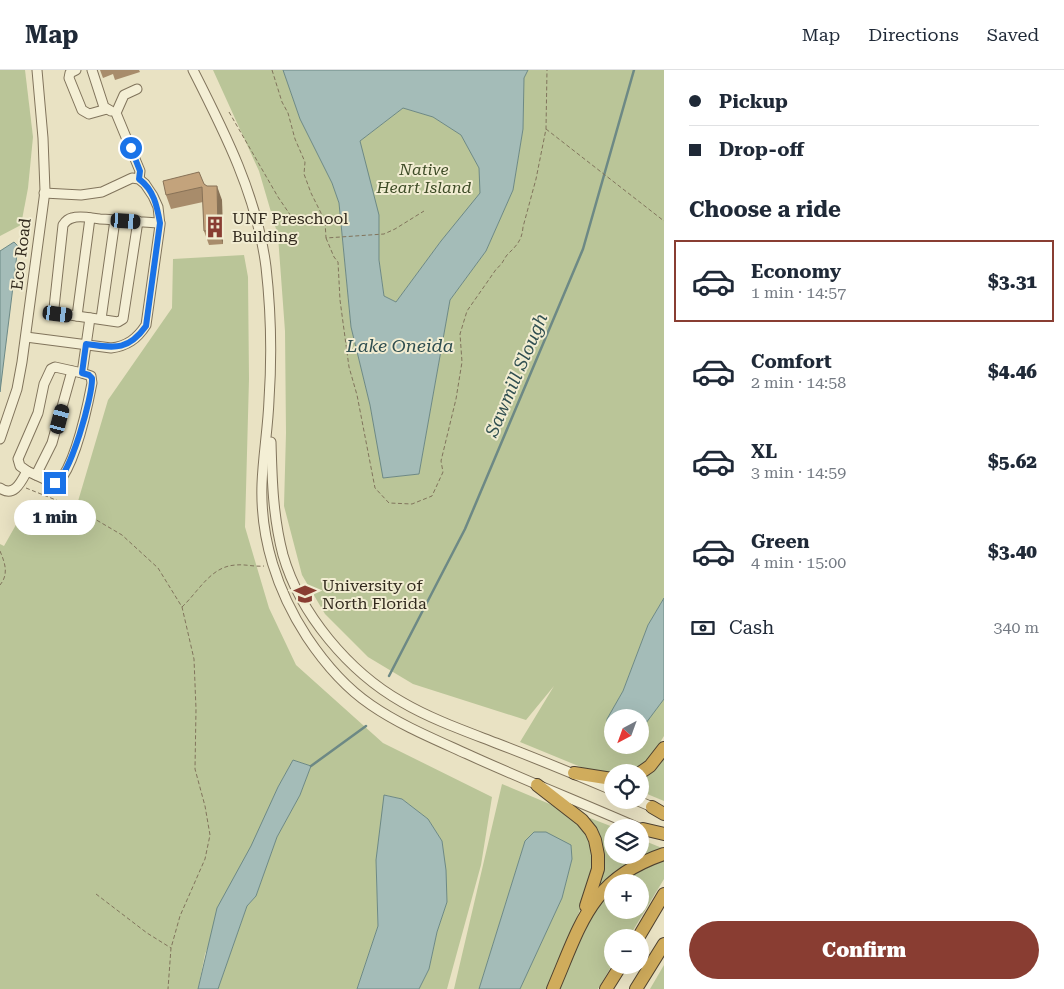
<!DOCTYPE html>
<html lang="en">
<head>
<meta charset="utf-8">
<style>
  :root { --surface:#fff; --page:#f2f2f3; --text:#1f2937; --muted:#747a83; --line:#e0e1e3; --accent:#893d32 }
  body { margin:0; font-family:"Roboto Serif",serif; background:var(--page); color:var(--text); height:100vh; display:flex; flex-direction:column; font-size:19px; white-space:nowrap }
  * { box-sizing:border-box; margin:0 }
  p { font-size:16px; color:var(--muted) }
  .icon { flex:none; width:28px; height:28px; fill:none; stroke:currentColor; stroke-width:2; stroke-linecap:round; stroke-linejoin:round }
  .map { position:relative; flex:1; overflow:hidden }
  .drawer { display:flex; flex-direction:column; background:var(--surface); width:400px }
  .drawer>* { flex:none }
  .guide { display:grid; align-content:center; height:110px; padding:0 25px; background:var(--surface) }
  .needle { width:32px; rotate:221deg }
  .fabs { position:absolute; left:604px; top:639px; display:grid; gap:10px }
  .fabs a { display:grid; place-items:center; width:45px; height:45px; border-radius:50%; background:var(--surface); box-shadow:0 5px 20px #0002; font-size:25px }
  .end { position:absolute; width:22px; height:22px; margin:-11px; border:6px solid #1a73e8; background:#fff; box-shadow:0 0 0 2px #fff }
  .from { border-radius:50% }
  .bubble { position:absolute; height:35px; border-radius:18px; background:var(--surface); box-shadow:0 5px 20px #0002; font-size:16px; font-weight:800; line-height:35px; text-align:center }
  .car { position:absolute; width:15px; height:30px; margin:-15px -8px; border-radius:6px; box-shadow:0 0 4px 1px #0007; background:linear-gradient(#222 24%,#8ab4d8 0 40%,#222 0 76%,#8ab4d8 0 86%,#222 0) }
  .guide b { display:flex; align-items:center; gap:18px; height:48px; font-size:19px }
  .guide b+b { border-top:1px solid var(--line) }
  .guide i { width:12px; height:12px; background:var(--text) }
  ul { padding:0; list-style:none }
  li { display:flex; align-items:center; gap:15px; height:82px; margin:0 10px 8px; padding:0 15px; border:2px solid transparent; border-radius:0px }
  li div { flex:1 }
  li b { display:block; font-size:19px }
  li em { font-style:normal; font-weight:800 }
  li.active { border-color:var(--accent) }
  li>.icon { width:45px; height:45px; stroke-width:1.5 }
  h2 { padding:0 25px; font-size:22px; line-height:60px }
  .pay { display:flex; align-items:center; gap:12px; height:55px; padding:0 25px; font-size:19px }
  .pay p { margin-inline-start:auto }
  .button { display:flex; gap:10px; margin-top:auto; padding:10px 25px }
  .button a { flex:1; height:58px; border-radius:30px; background:var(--accent); color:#fff; font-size:20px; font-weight:800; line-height:58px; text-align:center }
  header { display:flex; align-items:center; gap:30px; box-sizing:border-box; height:70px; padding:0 25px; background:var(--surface); border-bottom:1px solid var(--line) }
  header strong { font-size:24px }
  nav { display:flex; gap:28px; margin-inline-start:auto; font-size:18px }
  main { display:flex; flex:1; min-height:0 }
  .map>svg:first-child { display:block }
  .green { fill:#bac598 }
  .water { fill:#a4bcb8; stroke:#6d8985; fill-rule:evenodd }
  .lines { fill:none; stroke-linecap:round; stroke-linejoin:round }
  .stream { stroke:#6d8985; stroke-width:2.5 }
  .minor-casing { stroke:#81745c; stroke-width:11 }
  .highway-casing { stroke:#4f4230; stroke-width:14 }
  .path { stroke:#81745c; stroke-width:1; stroke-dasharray:4 2.5; stroke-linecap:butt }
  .minor { stroke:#f4efd5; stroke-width:9 }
  .highway { stroke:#d0ac5c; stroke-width:12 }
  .wall { fill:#a88c6b }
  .shaded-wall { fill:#887257 }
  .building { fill:#c3a37c; stroke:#887257 }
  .route { stroke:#1a73e8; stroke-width:6 }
  .labels { text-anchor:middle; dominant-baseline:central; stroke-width:4; stroke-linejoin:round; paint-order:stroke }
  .park-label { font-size:16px; font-style:italic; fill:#3e4c27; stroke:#f1ecd1 }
  .poi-label { font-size:16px; fill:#322a1e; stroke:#f1ecd1; text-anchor:start }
  .street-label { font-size:16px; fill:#322a1e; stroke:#f1ecd1 }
  .water-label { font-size:18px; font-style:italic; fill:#2f4e50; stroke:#f1ecd1 }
</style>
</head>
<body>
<header>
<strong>Map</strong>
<nav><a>Map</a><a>Directions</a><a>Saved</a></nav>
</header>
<main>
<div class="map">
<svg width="664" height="919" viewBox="0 0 664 919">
  <rect width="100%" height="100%" fill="#e9e2c3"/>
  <!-- green -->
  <g class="green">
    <path d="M0 0H25L33 67 28 118 21 155 0 166Z"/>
    <path d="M213 0H283L300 49 332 113 339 133 351 257 370 335 384 408 419 404 450 230 486 181 513 120 523 59 524 8 528 0H664V528L648 555 623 621 607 650V667L612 669V675H640V661L664 629V666L647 693 634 702H612V706L593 702 520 672 554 616 526 650 413 614 368 587 325 544 302 505 284 436 286 363 285 261 278 166 259 101Z"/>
    <path d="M403 38 433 47 461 65 479 98 481 123 441 171 396 232 384 226 367 101 360 71Z"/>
    <path d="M244 185 248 207 249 309 245 457 269 538 296 595 383 673 492 727 481 795 447 919H419L429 899 437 862 447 832 442 771 428 749 402 729 385 725 376 790 378 856 357 919H218L247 836 256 826 277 767 300 725 311 696 293 690 278 717 205 884 198 919H0V474L4 476 30 430 76 438 108 330 172 238 173 189Z"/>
    <path d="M664 686V731L640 721V708Z"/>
    <path d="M502 714 564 740 583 755 595 785 583 832 549 919H520L562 828 572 789 571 775 525 771 479 919H454Z"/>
    <path d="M590 748 613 757 612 785H640V769L662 778 599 818 589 749Z"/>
    <path d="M664 789V809L629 867 612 868V895L598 919H558L591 843 612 819V840H640V812H620L627 807Z"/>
    <path d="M664 895V919H650Z"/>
  </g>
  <!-- water -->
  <g class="water">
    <path d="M283 0H528L524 8 523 59 513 120 486 181 450 230 419 404 383 408 370 335 351 257 339 133 332 113 300 49ZM403 38 433 47 461 65 479 98 480 123 441 171 396 232 384 226 379 190V145L360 71Z"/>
    <path d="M14 172 18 176 0 322V181Z"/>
    <path d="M664 528V629L640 661V648H612V669L607 667V649L623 621 648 555Z"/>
    <path d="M293 690 311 696 300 725 277 767 256 826 247 836 218 919H198L217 838 251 776 278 717Z"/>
    <path d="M384 725 402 729 428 749 442 771 446 800 447 832 437 862 429 899 419 919H357L378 856 376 790Z"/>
    <path d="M534 762H546L571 775 572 789 562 828 520 919H479L525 771Z"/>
  </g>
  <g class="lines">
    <!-- stream -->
    <g class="stream">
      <path d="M389 606 465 459 583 179 634 0"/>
      <path d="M311 696 366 656"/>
    </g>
    <!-- minor casing -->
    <g class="minor-casing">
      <g id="minor">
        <path d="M76 0 70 3 69 8 82 40 89 44 107 39"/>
        <path d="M92 0 104 37 111 41"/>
        <path d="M193 0C225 63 257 126 266 197 271 241 272 286 269 330 268 358 263 386 262 414 260 468 277 521 307 567 323 591 346 618 371 635 400 655 434 669 467 684 524 710 582 733 639 758"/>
        <path d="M137 19 124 25 116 43 140 101 139 109"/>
        <path d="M138 151 123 249 118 252 56 243 54 238 63 155C65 152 67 149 72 148 80 145 91 148 100 149 120 150 140 152 160 153"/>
        <path d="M77 246 90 148"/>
        <path d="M101 249 115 150"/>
        <path d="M26 267 111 278C127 276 137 269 146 255L160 155 158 137 153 126 145 114 139 109 132 108 102 122 81 125 44 123"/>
        <path d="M0 369 17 319 22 292 45 121 43 68 37 0"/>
        <path d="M271 372C272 410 273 447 283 485 300 544 349 602 402 632 431 649 465 661 496 673 535 688 574 704 612 720"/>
        <path d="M27 401 53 413H58C76 393 87 339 92 313L91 306 82 303"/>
        <path d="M36 405 52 373 72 301"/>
        <path d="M0 418C14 428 21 412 27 401L20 396 18 389 38 343 44 314 51 299 55 297 82 303 90 248"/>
        <path d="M636 730 657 739"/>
      </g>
    </g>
    <!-- highway casing -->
    <g class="highway-casing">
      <g id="highway">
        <path d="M574 703 612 709"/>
        <path d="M640 703 650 696 664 678"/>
        <path d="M537 715 582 750 591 761 595 770 598 785V799L586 836"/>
        <path d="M652 737 664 744"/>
        <path d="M643 759 664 764"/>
        <path d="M638 868 664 824"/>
        <path d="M553 919C581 854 590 809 664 784"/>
        <path d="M606 919 621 895"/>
        <path d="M636 919 664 874"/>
      </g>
    </g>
    <!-- path -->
    <g class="path">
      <path d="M272 0 282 32 288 43 295 69 305 92 304 104 311 123 325 151 326 168 384 164 395 159 424 141"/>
      <path d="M229 42 278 127 293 149 325 151"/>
      <path d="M546 59 664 151"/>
      <path d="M326 168 334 187 338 192 340 230 349 297 357 325 375 418 389 433 412 434 432 426 443 402 441 391 456 329 462 292 460 264 467 241 497 198C503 194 503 190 507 185 516 176 522 171 523 157L536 109 546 59 547 0"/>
      <path d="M26 418 76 438 122 465 158 498 182 537 194 589 196 639 195 699 205 736 210 765 205 789 180 846 171 878 168 919"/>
      <path d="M0 481C5 493 9 504 0 515"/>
      <path d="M182 537C199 521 211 496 236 495 245 494 254 497 264 496"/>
      <path d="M96 824 147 863 171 878"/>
    </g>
    <!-- minor -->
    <use href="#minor" class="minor"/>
    <!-- highway -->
    <use href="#highway" class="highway"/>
  </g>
  <!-- wall -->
  <g class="wall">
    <path d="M100 0H139L140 2 115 10 113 4 103 8Z"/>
    <path d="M204 114 222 130 223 174 209 175 204 161 203 132 171 139 166 125Z"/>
  </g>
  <!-- shaded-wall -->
  <path class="shaded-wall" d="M217 116 222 130 223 174 218 160Z"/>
  <!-- building -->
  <path class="building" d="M199 102 204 114 207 116H217L218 160 204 161 202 117 166 125 163 111Z"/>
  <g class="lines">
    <!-- route -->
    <path class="route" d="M55 413C70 407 93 325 92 308L89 305 82 303 86 274C115 278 128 281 146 256L160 153C157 136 154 120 139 109L140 101 131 78"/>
  </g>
  <!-- icons -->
  <defs>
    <g id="building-bare" transform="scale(1.725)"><path d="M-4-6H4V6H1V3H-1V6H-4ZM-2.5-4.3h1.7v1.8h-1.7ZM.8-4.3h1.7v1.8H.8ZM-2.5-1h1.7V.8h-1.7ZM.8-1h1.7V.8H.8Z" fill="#893d32" stroke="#f1ecd1" stroke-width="2.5" paint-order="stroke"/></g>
    <g id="university-bare" transform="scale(1.725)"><path d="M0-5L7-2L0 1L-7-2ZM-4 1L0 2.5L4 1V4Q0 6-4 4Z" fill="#893d32" stroke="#f1ecd1" stroke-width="2.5" paint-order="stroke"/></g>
  </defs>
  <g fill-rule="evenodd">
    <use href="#building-bare" x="215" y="157"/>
    <use href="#university-bare" x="305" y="524"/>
  </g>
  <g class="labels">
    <!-- park labels -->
    <g class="park-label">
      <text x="424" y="99">Native<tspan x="424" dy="18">Heart Island</tspan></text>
    </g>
    <!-- poi labels -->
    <g class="poi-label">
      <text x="232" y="148">UNF Preschool<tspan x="232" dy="18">Building</tspan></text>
      <text x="322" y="515">University of<tspan x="322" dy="18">North Florida</tspan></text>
    </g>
    <!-- street labels -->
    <g class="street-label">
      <text transform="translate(21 184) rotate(-83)">Eco Road</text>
    </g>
    <!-- water labels -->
    <g class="water-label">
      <text x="400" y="275">Lake Oneida</text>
      <text transform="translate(516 305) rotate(-67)">Sawmill Slough</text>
    </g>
  </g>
</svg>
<div class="fabs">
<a><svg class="needle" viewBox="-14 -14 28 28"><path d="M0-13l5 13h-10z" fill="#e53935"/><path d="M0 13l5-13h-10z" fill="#747a83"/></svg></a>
<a><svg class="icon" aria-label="locate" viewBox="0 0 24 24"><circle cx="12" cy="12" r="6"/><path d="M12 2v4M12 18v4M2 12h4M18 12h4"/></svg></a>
<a><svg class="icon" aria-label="layers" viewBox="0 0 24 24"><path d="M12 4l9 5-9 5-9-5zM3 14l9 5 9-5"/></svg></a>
<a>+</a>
<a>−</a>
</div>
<i class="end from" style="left:131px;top:78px"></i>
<i class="end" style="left:55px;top:413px"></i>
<div class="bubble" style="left:14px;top:430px;width:82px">1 min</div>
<i class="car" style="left:126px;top:151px;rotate:94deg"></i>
<i class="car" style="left:58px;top:244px;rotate:97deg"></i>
<i class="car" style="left:60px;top:349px;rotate:15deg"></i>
</div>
<section class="drawer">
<div class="guide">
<b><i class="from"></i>Pickup</b>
<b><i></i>Drop-off</b>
</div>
<h2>Choose a ride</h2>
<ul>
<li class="active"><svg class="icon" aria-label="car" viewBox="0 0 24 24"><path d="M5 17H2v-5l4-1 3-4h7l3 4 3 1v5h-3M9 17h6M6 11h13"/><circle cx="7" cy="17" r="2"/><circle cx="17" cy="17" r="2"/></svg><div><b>Economy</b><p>1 min · 14:57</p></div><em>$3.31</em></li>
<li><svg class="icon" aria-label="car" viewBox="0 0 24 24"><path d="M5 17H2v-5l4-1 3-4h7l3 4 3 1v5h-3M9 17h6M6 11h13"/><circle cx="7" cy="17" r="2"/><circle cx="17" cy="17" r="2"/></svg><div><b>Comfort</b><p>2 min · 14:58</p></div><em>$4.46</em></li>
<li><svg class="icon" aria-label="car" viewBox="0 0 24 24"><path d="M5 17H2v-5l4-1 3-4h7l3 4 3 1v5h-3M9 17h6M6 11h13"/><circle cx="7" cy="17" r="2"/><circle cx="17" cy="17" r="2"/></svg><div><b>XL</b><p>3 min · 14:59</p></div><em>$5.62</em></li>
<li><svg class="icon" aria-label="car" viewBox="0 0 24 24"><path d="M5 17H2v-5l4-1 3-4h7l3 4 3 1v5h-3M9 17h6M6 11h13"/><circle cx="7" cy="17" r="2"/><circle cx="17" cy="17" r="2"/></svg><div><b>Green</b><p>4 min · 15:00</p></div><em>$3.40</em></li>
</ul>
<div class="pay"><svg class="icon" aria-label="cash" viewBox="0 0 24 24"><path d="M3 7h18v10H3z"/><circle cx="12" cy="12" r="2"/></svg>Cash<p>340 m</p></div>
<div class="button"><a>Confirm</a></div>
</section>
</main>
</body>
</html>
